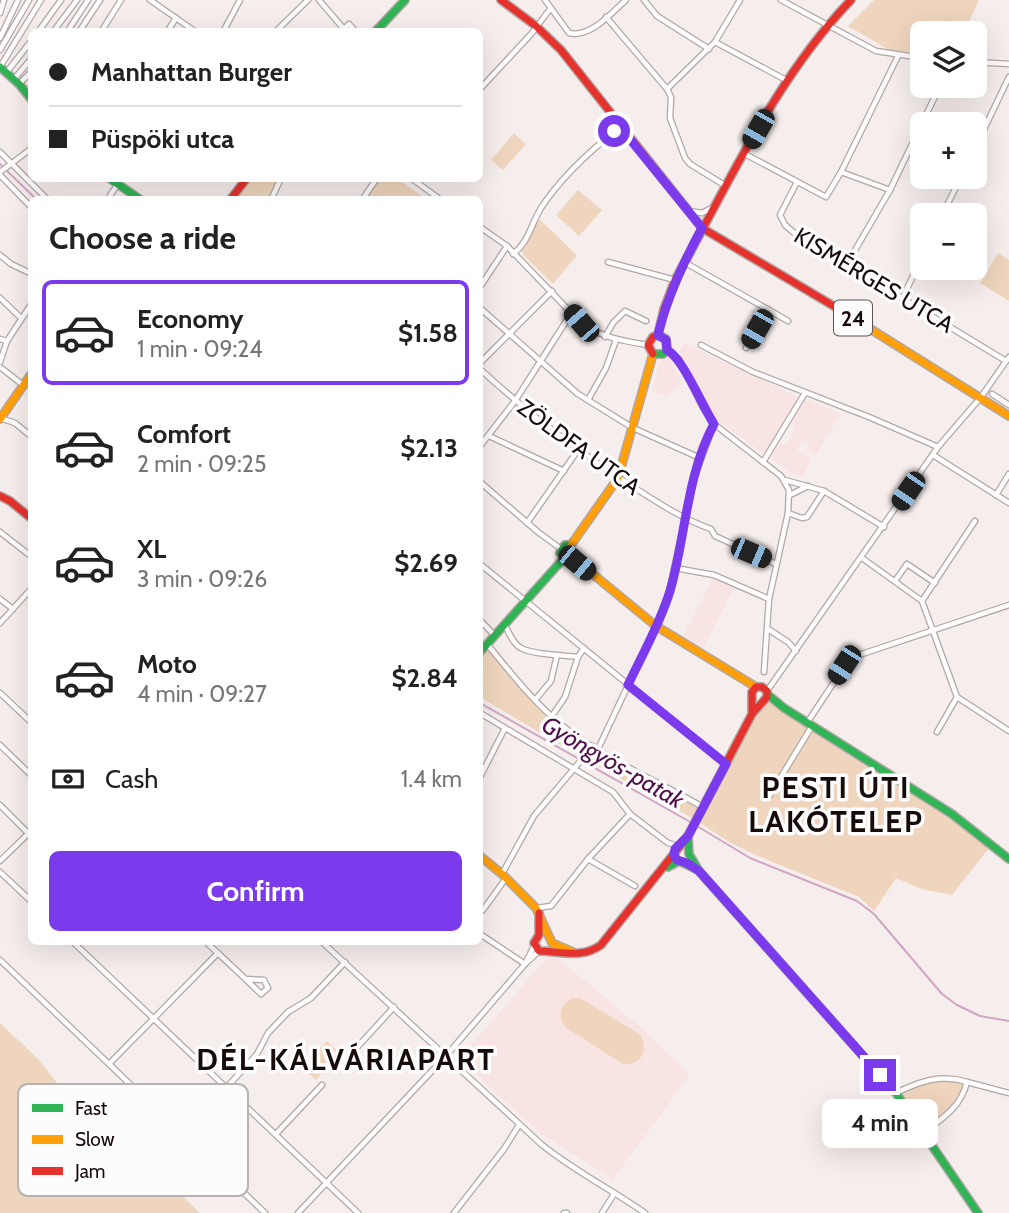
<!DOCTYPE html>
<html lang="en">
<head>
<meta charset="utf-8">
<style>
  :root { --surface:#fff; --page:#f2f2f2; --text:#222; --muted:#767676; --line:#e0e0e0; --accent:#7c3aed }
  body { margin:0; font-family:Cabin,sans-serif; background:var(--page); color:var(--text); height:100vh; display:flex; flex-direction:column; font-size:26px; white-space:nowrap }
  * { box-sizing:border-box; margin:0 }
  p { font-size:23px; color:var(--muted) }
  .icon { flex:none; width:38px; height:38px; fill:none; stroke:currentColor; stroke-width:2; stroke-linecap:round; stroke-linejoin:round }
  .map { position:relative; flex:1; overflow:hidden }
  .details { position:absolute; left:28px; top:196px; width:455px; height:749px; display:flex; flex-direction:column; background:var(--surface); border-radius:10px; box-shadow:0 7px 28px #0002 }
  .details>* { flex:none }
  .guide { position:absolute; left:28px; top:28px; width:455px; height:154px; border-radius:10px; box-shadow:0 7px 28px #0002; display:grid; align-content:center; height:154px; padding:0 21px; background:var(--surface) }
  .buttons { position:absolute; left:910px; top:21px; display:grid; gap:14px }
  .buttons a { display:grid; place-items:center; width:77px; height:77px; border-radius:10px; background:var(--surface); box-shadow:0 7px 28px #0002; font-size:35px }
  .end { position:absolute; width:32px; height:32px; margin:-16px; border:9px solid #7c3aed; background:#fff; box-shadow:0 0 0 4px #fff }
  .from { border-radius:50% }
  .bubble { position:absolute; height:49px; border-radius:10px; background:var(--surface); box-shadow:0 7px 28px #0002; font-size:23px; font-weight:700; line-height:49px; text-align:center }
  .car { position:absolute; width:21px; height:42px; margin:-21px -10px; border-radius:9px; box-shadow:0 0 5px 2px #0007; background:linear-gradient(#222 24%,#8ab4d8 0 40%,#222 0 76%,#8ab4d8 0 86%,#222 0) }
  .guide b { display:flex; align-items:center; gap:24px; height:66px; font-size:26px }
  .guide b+b { border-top:2px solid var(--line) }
  .guide i { width:18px; height:18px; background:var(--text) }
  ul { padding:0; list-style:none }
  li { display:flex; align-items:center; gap:21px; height:105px; margin:0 14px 10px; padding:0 7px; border:4px solid transparent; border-radius:10px }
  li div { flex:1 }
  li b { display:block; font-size:26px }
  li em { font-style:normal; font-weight:700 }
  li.on { border-color:var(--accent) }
  li>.icon { width:63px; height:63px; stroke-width:1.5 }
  h2 { padding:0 21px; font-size:32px; line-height:84px }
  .pay { display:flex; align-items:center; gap:18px; height:77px; padding:0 21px; font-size:26px }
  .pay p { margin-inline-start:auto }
  .action { display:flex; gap:14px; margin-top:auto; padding:14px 21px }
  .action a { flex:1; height:80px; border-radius:10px; background:var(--accent); color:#fff; font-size:28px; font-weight:700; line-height:80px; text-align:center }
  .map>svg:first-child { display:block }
  .built { fill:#f8e4e3 }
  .green { fill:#efd5bd }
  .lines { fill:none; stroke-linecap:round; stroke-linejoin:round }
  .stream { stroke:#cfa7c4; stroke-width:2 }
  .street-casing { stroke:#b1a7a6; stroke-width:7 }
  .fast-casing { stroke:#b1a7a6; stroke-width:10 }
  .slow-casing { stroke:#b1a7a6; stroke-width:10 }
  .jam-casing { stroke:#b1a7a6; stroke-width:10 }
  .street { stroke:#fefcfc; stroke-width:4.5 }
  .fast { stroke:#30b455; stroke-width:7 }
  .slow { stroke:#ff9f0a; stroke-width:7 }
  .jam { stroke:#e5322d; stroke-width:7 }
  .route { stroke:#7c3aed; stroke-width:9 }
  .labels { text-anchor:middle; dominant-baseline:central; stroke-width:7; stroke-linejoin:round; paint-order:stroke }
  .shield { fill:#fcfcfc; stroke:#5c5353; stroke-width:2 }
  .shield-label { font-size:21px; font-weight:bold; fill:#170a0a }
  .street-label { font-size:23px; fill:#170a0a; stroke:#fcfcfc }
  .water-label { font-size:24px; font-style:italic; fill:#500f48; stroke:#fcfcfc }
  .district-label { font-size:30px; font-weight:bold; letter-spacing:2px; fill:#170a0a; stroke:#fcfcfc }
  .key { fill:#fcfcfc; stroke:#b7b3b3; stroke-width:2 }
  .key-label { font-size:19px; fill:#170a0a }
</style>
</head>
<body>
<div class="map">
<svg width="1009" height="1213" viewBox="0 0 1009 1213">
  <rect width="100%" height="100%" fill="#f6eeed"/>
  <!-- built -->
  <g class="built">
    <path d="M684 343 796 396 797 403 764 454 721 423 707 407 679 352Z"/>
    <path d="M660 359H670L682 384 667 397 652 392Z"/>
    <path d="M809 400 841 414 815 456 806 450 810 444 803 440 797 450 812 460 802 476 798 477 770 458 780 443 785 445 796 428 791 424 804 402Z"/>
    <path d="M713 578 734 588 703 648 683 636Z"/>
    <path d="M557 957 644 1030 690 1075 613 1179 541 1134 459 1059 546 959Z"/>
  </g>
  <!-- green -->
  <g class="green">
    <path d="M874 0H979L964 33H922V52L891 51 848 26Z"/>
    <path d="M514 133 526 144 503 170 491 160Z"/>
    <path d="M378 178 398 179 426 199 365 200Z"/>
    <path d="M251 179H278L267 199 234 200Z"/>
    <path d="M578 190 602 210 579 236 556 215Z"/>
    <path d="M539 219 577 255 553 284 523 255 522 250Z"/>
    <path d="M998 253 1009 260V301L980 283Z"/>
    <path d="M487 647 534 702 588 743 579 756 480 697V655Z"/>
    <path d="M765 699 893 776 992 844 952 895 921 889 896 878 874 911 859 897 753 854 729 842 696 820 583 758 596 748 703 806 748 720Z"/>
    <path d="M572 998H580L641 1035C648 1051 642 1065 623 1064L565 1027C557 1015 560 1006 572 998Z"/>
    <path d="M0 1023 38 1059 94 1130 148 1164 200 1213H0Z"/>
    <path d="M327 1041 340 1053 316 1080 302 1067Z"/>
    <path d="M939 1078 966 1083 955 1106 927 1129 901 1091Z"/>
  </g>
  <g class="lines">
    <!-- stream -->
    <g class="stream">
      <path d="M0 164 37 200"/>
      <path d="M480 703 692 823"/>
      <path d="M697 826 750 858 857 901 874 914 942 994 957 1005 980 1016 1009 1021"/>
    </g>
    <!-- street casing -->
    <g class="street-casing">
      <g id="street">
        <path d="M150 0 196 32"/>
        <path d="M319 0 344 29"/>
        <path d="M545 0 569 33C591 38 611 13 626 0"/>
        <path d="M644 0 657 16 709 49"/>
        <path d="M781 0 876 51 922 58"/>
        <path d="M0 13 4 0"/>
        <path d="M606 17 667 89 671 97 670 118 685 158 690 164 726 186"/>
        <path d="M342 31 349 24 356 32"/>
        <path d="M38 32 61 0"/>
        <path d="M53 32 77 0"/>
        <path d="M67 32 88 0"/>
        <path d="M79 32 100 0"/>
        <path d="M101 32 121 0"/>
        <path d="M167 32 176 18"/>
        <path d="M223 32 240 0"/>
        <path d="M275 32 308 0"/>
        <path d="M0 38 18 0"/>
        <path d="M715 42 786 80"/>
        <path d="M0 50 29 0"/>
        <path d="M975 62 1009 64"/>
        <path d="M0 67 41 0"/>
        <path d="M6 73 32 40"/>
        <path d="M14 79 32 58"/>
        <path d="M19 84 32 71"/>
        <path d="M480 89 532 33 550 9"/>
        <path d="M667 89 715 42 740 0"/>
        <path d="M975 148 1009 77"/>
        <path d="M0 152 48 200"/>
        <path d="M745 154 826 197 841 172 898 56"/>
        <path d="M0 172 32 148"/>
        <path d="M841 172 890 190"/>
        <path d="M0 175 32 208"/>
        <path d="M411 178 441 200"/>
        <path d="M797 182 780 215 785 225 793 232 1006 361"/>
        <path d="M107 200 122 178"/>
        <path d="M271 200 281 178"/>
        <path d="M362 200 377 178"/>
        <path d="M689 211 702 213 714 207"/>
        <path d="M942 215 961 177"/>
        <path d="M480 227 507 246 581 323C603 338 623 341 648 345"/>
        <path d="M513 254C529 242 531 224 541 208 561 177 591 150 620 127"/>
        <path d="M0 255 11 264 32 274"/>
        <path d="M608 262 675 280"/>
        <path d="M684 262 769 310 746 348"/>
        <path d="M847 264 890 190 940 86"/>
        <path d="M480 287 507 246"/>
        <path d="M903 297 922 257"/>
        <path d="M0 298 21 318"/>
        <path d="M480 308 578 394 633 428 700 458"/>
        <path d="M769 310 788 321"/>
        <path d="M605 337 613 323 625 311 646 321"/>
        <path d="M0 339 7 341"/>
        <path d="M701 345 753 372 869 417 938 447"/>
        <path d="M667 350 679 359 703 408 714 424 781 476 789 490 788 513 769 599 764 672"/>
        <path d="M0 362 7 341 32 303"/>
        <path d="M480 363 552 291"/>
        <path d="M0 367 23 385"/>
        <path d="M480 369C528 413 579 453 635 488 660 504 683 519 711 529L715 536 776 564"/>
        <path d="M992 394 1009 405"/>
        <path d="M588 400 606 368 616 340"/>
        <path d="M0 418 15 423 32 437"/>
        <path d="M489 436 564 471"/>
        <path d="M480 446 515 401 572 312"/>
        <path d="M933 455 1009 503"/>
        <path d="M763 462 805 393"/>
        <path d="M785 480 824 491 884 527"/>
        <path d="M480 482 538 532 561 549"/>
        <path d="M790 495 808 486"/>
        <path d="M996 495 1009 474"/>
        <path d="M788 513 802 518 807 517 824 491"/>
        <path d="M527 523 578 450"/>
        <path d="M0 532 32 557"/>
        <path d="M862 558 922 601 957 697 1009 731"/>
        <path d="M480 564 726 764"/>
        <path d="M675 568 714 575 769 599"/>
        <path d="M895 581 907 564 935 583"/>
        <path d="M0 599 13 609"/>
        <path d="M922 601 975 521"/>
        <path d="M480 620 495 636"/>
        <path d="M0 623 32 588"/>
        <path d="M505 625C509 633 513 644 521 648 534 655 563 655 578 657L584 648"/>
        <path d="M768 629 788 642 796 651"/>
        <path d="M487 644C511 673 534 703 564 727 605 759 657 781 703 807"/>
        <path d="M767 691 938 447 981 397 1009 357"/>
        <path d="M0 693 32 723"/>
        <path d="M535 700 551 681 557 655"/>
        <path d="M480 713 613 792 630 814 668 843 678 846"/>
        <path d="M552 716 565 697 578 657"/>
        <path d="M807 723 850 658 1009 605"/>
        <path d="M937 732 957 697"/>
        <path d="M0 745 32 776"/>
        <path d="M598 749 656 626 669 592 693 481 714 424"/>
        <path d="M480 777 505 728"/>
        <path d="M770 795 812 726"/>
        <path d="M0 805 32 837"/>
        <path d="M588 859 635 886"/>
        <path d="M0 861 32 830"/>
        <path d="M0 872 32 902"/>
        <path d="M502 874 534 816 593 746"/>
        <path d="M536 908 551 906 588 859 630 814"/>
        <path d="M483 910 506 878"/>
        <path d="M480 934 525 964"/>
        <path d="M73 942 358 1213"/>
        <path d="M206 942C224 959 243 976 261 994L268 988 264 980 246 979"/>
        <path d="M322 942 541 1144C574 1171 611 1189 645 1213"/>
        <path d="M0 960 265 1213"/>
        <path d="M525 964 534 946"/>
        <path d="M350 1055 394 1007"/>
        <path d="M109 1064 218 953"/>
        <path d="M227 1087 257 1054 268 1033 288 1012 311 998 345 962"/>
        <path d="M896 1093C920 1081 941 1074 967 1082"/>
        <path d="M923 1133C943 1118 961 1107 967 1082L1009 1093"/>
        <path d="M276 1134 322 1085"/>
        <path d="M298 1213 446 1056 525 964 539 951"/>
        <path d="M454 1213 504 1149 519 1125"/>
        <path d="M564 1213H567"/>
        <path d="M602 1213 614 1194"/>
      </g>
    </g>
    <!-- fast casing -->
    <g class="fast-casing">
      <g id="fast">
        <path d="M375 32 405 0"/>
        <path d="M0 67 19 84 32 100"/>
        <path d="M109 178 141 200"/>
        <path d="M653 354H663L667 350 666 339 658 335"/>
        <path d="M564 558 560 553 565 545H571"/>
        <path d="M480 652 564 558"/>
        <path d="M767 694 784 708 952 814 1009 859"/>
        <path d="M688 836 689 854 699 871 896 1093 978 1213"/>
        <path d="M668 867 679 861 696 869"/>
      </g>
    </g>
    <!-- slow casing -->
    <g class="slow-casing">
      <g id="slow">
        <path d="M837 308 1009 416"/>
        <path d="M0 419 32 373"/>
        <path d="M571 545 618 478 653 354"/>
        <path d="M572 557 656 626 756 687"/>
        <path d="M480 856 502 874 536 908 552 943 573 952"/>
      </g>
    </g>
    <!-- jam casing -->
    <g class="jam-casing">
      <g id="jam">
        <path d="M501 0 536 26 561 50 702 228 837 308"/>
        <path d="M230 200 247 178"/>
        <path d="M658 335 664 309 675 280C728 185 775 79 851 0"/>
        <path d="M653 354 648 345 653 337 658 335"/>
        <path d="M0 496 10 501 32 519"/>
        <path d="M539 913V935L534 943 539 951C561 951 582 959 601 945L688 836 752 714 767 697V691L762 687H756L752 692V714"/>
      </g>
    </g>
    <!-- street -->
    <use href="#street" class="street"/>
    <!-- fast -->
    <use href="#fast" class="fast"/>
    <!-- slow -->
    <use href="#slow" class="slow"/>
    <!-- jam -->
    <use href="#jam" class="jam"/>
  </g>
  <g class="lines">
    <!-- route -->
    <path class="route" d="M614 131 620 127 702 228C683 263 667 297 658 335L666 340 667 350C683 358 702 406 714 424 686 476 686 536 670 591 660 624 642 655 628 685L726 764 688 836 675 849 674 855 677 860 687 863 699 871 880 1075"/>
  </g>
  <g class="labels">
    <!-- shield labels -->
    <rect class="shield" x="834" y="300.5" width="38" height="35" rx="5"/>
    <g class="shield-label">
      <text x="853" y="318">24</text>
    </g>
    <!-- street labels -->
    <g class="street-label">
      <text transform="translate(874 280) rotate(31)">KISMÉRGES UTCA</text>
      <text transform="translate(579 447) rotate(36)">ZÖLDFA UTCA</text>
    </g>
    <!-- water labels -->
    <g class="water-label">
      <text transform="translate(613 762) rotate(30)">Gyöngyös-patak</text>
    </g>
    <!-- district labels -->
    <g class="district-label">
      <text x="836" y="787">PESTI ÚTI<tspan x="836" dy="34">LAKÓTELEP</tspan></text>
      <text x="346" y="1059">DÉL-KÁLVÁRIAPART</text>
    </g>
  </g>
  <!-- legend -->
  <rect x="18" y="1084" width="230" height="112" rx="10" class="key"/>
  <rect x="32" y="1104" width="31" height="8" fill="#30b455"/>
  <rect x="32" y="1135" width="31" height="9" fill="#ff9f0a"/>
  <rect x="32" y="1167" width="31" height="8" fill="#e5322d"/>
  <g class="key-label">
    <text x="75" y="1115">Fast</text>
    <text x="75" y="1146">Slow</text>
    <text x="75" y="1178">Jam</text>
  </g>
</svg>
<div class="buttons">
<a><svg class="icon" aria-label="layers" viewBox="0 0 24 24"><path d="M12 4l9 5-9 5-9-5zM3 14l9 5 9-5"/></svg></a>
<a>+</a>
<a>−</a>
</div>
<i class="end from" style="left:614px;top:131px"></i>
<i class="end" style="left:880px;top:1075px"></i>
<div class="bubble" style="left:822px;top:1099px;width:116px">4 min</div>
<i class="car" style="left:758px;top:129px;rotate:210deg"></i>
<i class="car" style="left:581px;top:323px;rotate:319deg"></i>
<i class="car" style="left:757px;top:329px;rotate:210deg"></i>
<i class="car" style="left:908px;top:491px;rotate:214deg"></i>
<i class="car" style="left:751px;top:553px;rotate:113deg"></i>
<i class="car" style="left:577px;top:563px;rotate:130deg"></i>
<i class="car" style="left:844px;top:665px;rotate:213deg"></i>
<div class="guide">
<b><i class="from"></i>Manhattan Burger</b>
<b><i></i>Püspöki utca</b>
</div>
<section class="details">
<h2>Choose a ride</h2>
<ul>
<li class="on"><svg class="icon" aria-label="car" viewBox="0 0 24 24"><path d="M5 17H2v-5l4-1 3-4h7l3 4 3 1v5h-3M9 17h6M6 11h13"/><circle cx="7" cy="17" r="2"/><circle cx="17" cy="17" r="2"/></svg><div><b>Economy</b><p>1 min · 09:24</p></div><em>$1.58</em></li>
<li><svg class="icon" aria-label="car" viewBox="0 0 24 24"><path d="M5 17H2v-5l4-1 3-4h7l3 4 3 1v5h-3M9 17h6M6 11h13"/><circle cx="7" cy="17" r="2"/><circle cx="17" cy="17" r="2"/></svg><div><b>Comfort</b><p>2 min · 09:25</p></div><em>$2.13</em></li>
<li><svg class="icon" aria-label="car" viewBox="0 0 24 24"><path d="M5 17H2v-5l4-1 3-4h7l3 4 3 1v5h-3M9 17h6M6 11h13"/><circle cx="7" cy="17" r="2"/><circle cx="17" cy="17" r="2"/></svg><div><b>XL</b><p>3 min · 09:26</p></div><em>$2.69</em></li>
<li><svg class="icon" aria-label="car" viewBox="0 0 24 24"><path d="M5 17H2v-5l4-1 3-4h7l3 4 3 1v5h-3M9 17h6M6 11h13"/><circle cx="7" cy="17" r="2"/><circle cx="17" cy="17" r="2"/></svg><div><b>Moto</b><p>4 min · 09:27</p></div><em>$2.84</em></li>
</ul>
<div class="pay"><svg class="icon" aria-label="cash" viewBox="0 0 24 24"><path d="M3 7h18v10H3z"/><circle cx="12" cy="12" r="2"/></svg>Cash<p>1.4 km</p></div>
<div class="action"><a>Confirm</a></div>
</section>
</div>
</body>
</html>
